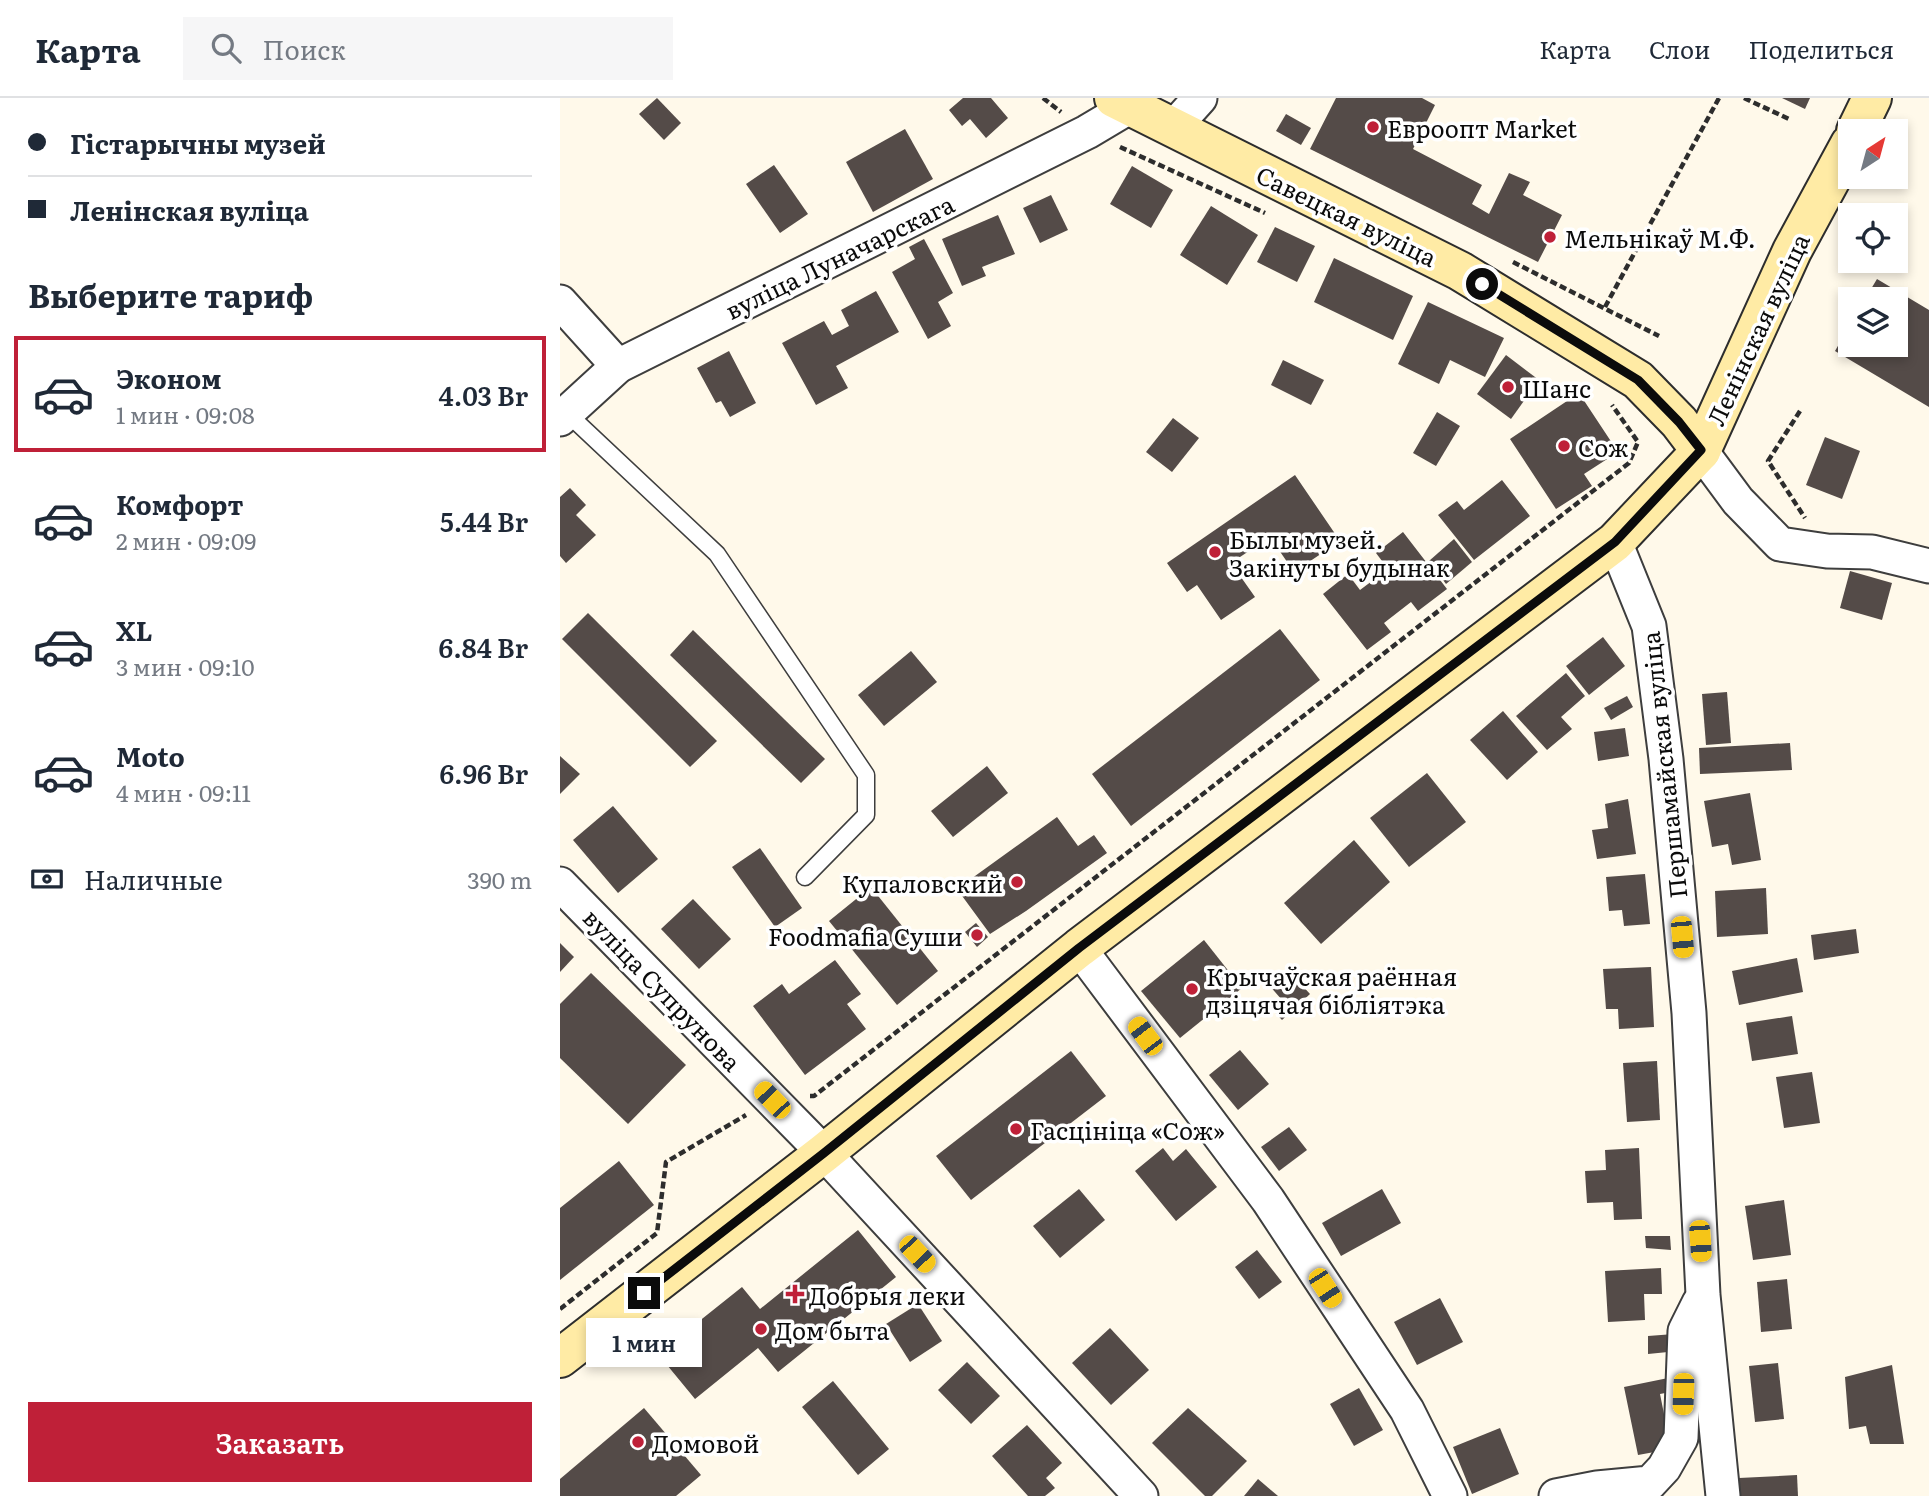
<!DOCTYPE html>
<html lang="ru">
<head>
<meta charset="utf-8">
<style>
  :root { --surface:#fff; --page:#f6f6f7; --text:#1f2937; --muted:#747a83; --line:#e0e1e3; --accent:#bf2038 }
  body { margin:0; font-family:Literata,serif; background:var(--page); color:var(--text); height:100vh; display:flex; flex-direction:column; font-size:26px; white-space:nowrap }
  * { box-sizing:border-box; margin:0 }
  p { font-size:23px; color:var(--muted) }
  .icon { flex:none; width:38px; height:38px; fill:none; stroke:currentColor; stroke-width:2; stroke-linecap:round; stroke-linejoin:round }
  .map { position:relative; flex:1; overflow:hidden }
  .side { display:flex; flex-direction:column; background:var(--surface); width:560px }
  .side>* { flex:none }
  .banner { display:grid; align-content:center; height:154px; padding:0 28px; background:var(--surface) }
  .needle { width:46px; rotate:36deg }
  .buttons { position:absolute; left:1278px; top:21px; display:grid; gap:14px }
  .buttons a { display:grid; place-items:center; width:70px; height:70px; border-radius:0px; background:var(--surface); box-shadow:0 4px 10px #0003; font-size:35px }
  .end { position:absolute; width:32px; height:32px; margin:-16px; border:9px solid #0b0b0b; background:#fff; box-shadow:0 0 0 4px #fff }
  .from { border-radius:50% }
  .bubble { position:absolute; height:49px; border-radius:0px; background:var(--surface); box-shadow:0 4px 10px #0003; font-size:23px; font-weight:600; line-height:49px; text-align:center }
  .car { position:absolute; width:21px; height:42px; margin:-21px -10px; border-radius:9px; box-shadow:0 0 5px 2px #0007; background:linear-gradient(#f5c518 24%,#345 0 40%,#f5c518 0 76%,#345 0 86%,#f5c518 0) }
  .banner b { display:flex; align-items:center; gap:24px; height:66px; font-size:26px }
  .banner b+b { border-top:2px solid var(--line) }
  .banner i { width:18px; height:18px; background:var(--text) }
  ul { padding:0; list-style:none }
  li { display:flex; align-items:center; gap:21px; height:116px; margin:0 14px 10px; padding:0 14px; border:4px solid transparent; border-radius:0px }
  li div { flex:1 }
  li b { display:block; font-size:26px }
  li em { font-style:normal; font-weight:600 }
  li.on { border-color:var(--accent) }
  li>.icon { width:63px; height:63px; stroke-width:1.5 }
  h2 { padding:0 28px; font-size:32px; line-height:84px }
  .pay { display:flex; align-items:center; gap:18px; height:77px; padding:0 28px; font-size:26px }
  .pay p { margin-inline-start:auto }
  .action { display:flex; gap:14px; margin-top:auto; padding:14px 28px }
  .action a { flex:1; height:80px; border-radius:0px; background:var(--accent); color:#fff; font-size:28px; font-weight:600; line-height:80px; text-align:center }
  header { display:flex; align-items:center; gap:42px; box-sizing:border-box; height:98px; padding:0 35px; background:var(--surface); border-bottom:2px solid var(--line) }
  header strong { font-size:33px }
  nav { display:flex; gap:38px; margin-inline-start:auto; font-size:24px }
  .search { width:490px; height:63px; background:var(--page); display:flex; align-items:center; gap:18px; box-sizing:border-box; padding:0 24px; border-radius:0px; color:var(--muted); font-size:26px }
  main { display:flex; flex:1; min-height:0 }
  .map>svg:first-child { display:block }
  .building { fill:#544b48 }
  .lines { fill:none; stroke-linecap:round; stroke-linejoin:round }
  .lane-casing { stroke:#3e3e3e; stroke-width:19 }
  .street-casing { stroke:#3e3e3e; stroke-width:37 }
  .secondary-casing { stroke:#2d2d2d; stroke-width:42 }
  .path { stroke:#2d2d2d; stroke-width:4.5; stroke-dasharray:7 3.5; stroke-linecap:butt }
  .lane { stroke:#fff; stroke-width:16 }
  .street { stroke:#fff; stroke-width:33 }
  .secondary { stroke:#ffeba5; stroke-width:38 }
  .route { stroke:#0b0b0b; stroke-width:9 }
  .poi-dot { fill:#bf2038; stroke:#fff; stroke-width:2.5 }
  .labels { text-anchor:middle; dominant-baseline:central; stroke-width:7; stroke-linejoin:round; paint-order:stroke }
  .poi-label { font-size:24px; fill:#0b0b0b; stroke:#fff; text-anchor:start }
  .street-label { font-size:24px; fill:#0b0b0b; stroke:#fff }
</style>
</head>
<body>
<header>
<strong>Карта</strong>
<div class="search"><svg class="icon" aria-label="search" viewBox="0 0 24 24"><circle cx="10" cy="10" r="6"/><path d="M15 15l6 6"/></svg>Поиск</div>
<nav><a>Карта</a><a>Слои</a><a>Поделиться</a></nav>
</header>
<main>
<section class="side">
<div class="banner">
<b><i class="from"></i>Гістарычны музей</b>
<b><i></i>Ленінская вуліца</b>
</div>
<h2>Выберите тариф</h2>
<ul>
<li class="on"><svg class="icon" aria-label="car" viewBox="0 0 24 24"><path d="M5 17H2v-5l4-1 3-4h7l3 4 3 1v5h-3M9 17h6M6 11h13"/><circle cx="7" cy="17" r="2"/><circle cx="17" cy="17" r="2"/></svg><div><b>Эконом</b><p>1 мин · 09:08</p></div><em>4.03 Br</em></li>
<li><svg class="icon" aria-label="car" viewBox="0 0 24 24"><path d="M5 17H2v-5l4-1 3-4h7l3 4 3 1v5h-3M9 17h6M6 11h13"/><circle cx="7" cy="17" r="2"/><circle cx="17" cy="17" r="2"/></svg><div><b>Комфорт</b><p>2 мин · 09:09</p></div><em>5.44 Br</em></li>
<li><svg class="icon" aria-label="car" viewBox="0 0 24 24"><path d="M5 17H2v-5l4-1 3-4h7l3 4 3 1v5h-3M9 17h6M6 11h13"/><circle cx="7" cy="17" r="2"/><circle cx="17" cy="17" r="2"/></svg><div><b>XL</b><p>3 мин · 09:10</p></div><em>6.84 Br</em></li>
<li><svg class="icon" aria-label="car" viewBox="0 0 24 24"><path d="M5 17H2v-5l4-1 3-4h7l3 4 3 1v5h-3M9 17h6M6 11h13"/><circle cx="7" cy="17" r="2"/><circle cx="17" cy="17" r="2"/></svg><div><b>Moto</b><p>4 мин · 09:11</p></div><em>6.96 Br</em></li>
</ul>
<div class="pay"><svg class="icon" aria-label="cash" viewBox="0 0 24 24"><path d="M3 7h18v10H3z"/><circle cx="12" cy="12" r="2"/></svg>Наличные<p>390 m</p></div>
<div class="action"><a>Заказать</a></div>
</section>
<div class="map">
<svg width="1369" height="1398" viewBox="0 0 1369 1398">
  <rect width="100%" height="100%" fill="#fff9ea"/>
  <!-- building -->
  <g class="building">
    <path d="M97 0 121 25 104 42 79 16Z"/>
    <path d="M403 0H431L448 20 426 40 410 21 402 28 389 12Z"/>
    <path d="M776 0H862L875 7 853 51 922 87 912 106 929 116 949 75 970 84 963 97 1002 117 978 164 750 51Z"/>
    <path d="M1222 0H1250L1245 11Z"/>
    <path d="M726 16 751 30 741 47 716 33Z"/>
    <path d="M345 31 373 81 313 114 286 64Z"/>
    <path d="M214 67 248 116 220 135 186 86Z"/>
    <path d="M572 68 613 92 591 130 550 106Z"/>
    <path d="M491 97 508 132 480 145 463 110Z"/>
    <path d="M651 108 698 137 667 187 620 157Z"/>
    <path d="M438 117 455 156 422 169 426 178 402 188 382 141Z"/>
    <path d="M715 129 755 148 737 184 697 164Z"/>
    <path d="M364 141 393 195 378 204 391 228 368 241 332 174 355 161 349 149Z"/>
    <path d="M774 160 853 198 833 242 754 204Z"/>
    <path d="M1317 181 1369 212V309L1275 253 1290 227V247H1335V201H1305Z"/>
    <path d="M316 193 339 234 276 268 288 290 256 307 222 245 264 223 272 237 289 228 281 212Z"/>
    <path d="M868 204 944 240 925 279 890 262 879 286 838 266Z"/>
    <path d="M169 253 196 305 170 319 161 303 156 305 137 270Z"/>
    <path d="M946 257 979 282 951 321 917 296Z"/>
    <path d="M723 262 764 282 751 307 711 287Z"/>
    <path d="M1019 295 1058 354 1024 376 1032 388 996 411 950 341Z"/>
    <path d="M877 314 900 328 876 368 853 355Z"/>
    <path d="M613 320 639 340 612 374 586 354Z"/>
    <path d="M1265 339 1300 353 1282 401 1246 387Z"/>
    <path d="M735 377 780 443 734 474 710 439 671 465 695 499 661 522 637 487 627 494 607 465Z"/>
    <path d="M942 382 970 418 914 462 878 417 897 403 904 412Z"/>
    <path d="M10 390 26 407 16 417 36 437 6 465 0 458V399Z"/>
    <path d="M843 434 887 491 858 513 851 504 824 525 831 534 807 552 763 496 788 476 800 492 828 471 816 455Z"/>
    <path d="M894 441 912 464 886 486 869 463Z"/>
    <path d="M1290 473 1332 485 1322 522 1280 510Z"/>
    <path d="M28 515 157 643 130 669 2 541Z"/>
    <path d="M720 531 760 582 571 728 532 676Z"/>
    <path d="M133 532 265 661 241 685 110 557Z"/>
    <path d="M1043 539 1065 568 1029 597 1006 568Z"/>
    <path d="M351 553 377 584 324 628 298 597Z"/>
    <path d="M1006 575 1025 598 1001 619 1012 631 987 652 956 618Z"/>
    <path d="M1167 594 1171 645 1146 647 1142 596Z"/>
    <path d="M1067 598 1073 609 1051 622 1044 610Z"/>
    <path d="M943 613 978 654 947 682 910 642Z"/>
    <path d="M1065 630 1069 658 1038 663 1034 634Z"/>
    <path d="M1230 645 1232 672 1140 676 1139 650Z"/>
    <path d="M0 658 20 676 0 696Z"/>
    <path d="M427 668 448 695 393 739 371 713Z"/>
    <path d="M867 675 906 724 849 769 810 720Z"/>
    <path d="M1190 695 1201 762 1172 767 1168 746 1152 749 1144 703Z"/>
    <path d="M1068 701 1076 756 1037 761 1032 732 1048 730 1045 706Z"/>
    <path d="M53 708 98 761 58 795 13 742Z"/>
    <path d="M497 719 518 748 534 737 547 755 466 813 430 836 397 791Z"/>
    <path d="M794 742 830 784 761 846 724 805Z"/>
    <path d="M200 750 242 810 215 829 172 769Z"/>
    <path d="M1085 776 1090 826 1064 828 1062 812 1049 813 1046 779Z"/>
    <path d="M311 789 378 873 337 907 269 823Z"/>
    <path d="M1206 790 1208 836 1157 839 1155 793Z"/>
    <path d="M133 801 171 841 139 871 101 831Z"/>
    <path d="M416 825 428 839 417 849 405 834Z"/>
    <path d="M1296 831 1299 855 1254 862 1251 837Z"/>
    <path d="M644 842 682 890 620 940 581 893Z"/>
    <path d="M0 845 14 859 0 874Z"/>
    <path d="M1237 860 1243 894 1179 907 1172 873Z"/>
    <path d="M275 862 301 896 287 906 306 931 245 977 193 908 222 886 229 896Z"/>
    <path d="M1091 869 1094 929 1059 931 1058 911H1046L1043 871Z"/>
    <path d="M728 872 750 896 722 922 712 911 722 902 709 887Z"/>
    <path d="M31 875 126 967 68 1026 0 960V906Z"/>
    <path d="M1232 918 1238 956 1192 963 1186 925Z"/>
    <path d="M680 952 709 986 678 1012 649 977Z"/>
    <path d="M511 953 546 998 411 1102 376 1058Z"/>
    <path d="M1097 963 1100 1022 1067 1024 1063 965Z"/>
    <path d="M1252 974 1260 1025 1224 1030 1216 979Z"/>
    <path d="M729 1029 747 1052 719 1073 701 1049Z"/>
    <path d="M603 1050 613 1063 626 1051 657 1089 616 1123 575 1073Z"/>
    <path d="M1079 1050 1082 1121 1054 1122 1053 1104 1027 1105 1025 1073 1046 1072 1045 1052Z"/>
    <path d="M59 1063 94 1107 0 1182V1110Z"/>
    <path d="M519 1091 545 1122 500 1160 473 1128Z"/>
    <path d="M822 1091 841 1125 781 1158 762 1125Z"/>
    <path d="M1224 1102 1231 1157 1193 1162 1185 1108Z"/>
    <path d="M298 1132 336 1179 218 1274 198 1250 135 1301 98 1256 182 1189 200 1211Z"/>
    <path d="M1085 1138H1110L1111 1152 1086 1150Z"/>
    <path d="M697 1152 722 1184 699 1201 675 1169Z"/>
    <path d="M1101 1170 1102 1196H1084L1085 1222 1048 1224 1045 1173Z"/>
    <path d="M1227 1181 1232 1231 1201 1234 1197 1184Z"/>
    <path d="M880 1200 903 1244 857 1267 834 1224Z"/>
    <path d="M358 1206 382 1243 350 1264 326 1226Z"/>
    <path d="M550 1230 589 1272 551 1307 512 1265Z"/>
    <path d="M1114 1236 1118 1253 1088 1256V1238Z"/>
    <path d="M407 1264 440 1298 411 1326 378 1292Z"/>
    <path d="M1218 1265 1224 1321 1195 1324 1189 1268Z"/>
    <path d="M1332 1267 1344 1346H1310L1306 1328 1289 1331 1285 1279Z"/>
    <path d="M1118 1278 1121 1292 1100 1296 1111 1351 1078 1357 1064 1289Z"/>
    <path d="M273 1283 329 1351 298 1377 242 1309Z"/>
    <path d="M799 1290 823 1332 794 1348 770 1306Z"/>
    <path d="M84 1310 141 1377 116 1398H0V1381Z"/>
    <path d="M628 1310 687 1363 652 1398H645L592 1345Z"/>
    <path d="M467 1327 502 1365 486 1380 495 1390 485 1398H468L432 1358Z"/>
    <path d="M940 1330 959 1376 912 1396 893 1349Z"/>
    <path d="M1237 1377 1238 1398H1180L1179 1380Z"/>
    <path d="M698 1381 718 1398H684Z"/>
  </g>
  <g class="lines">
    <!-- lane casing -->
    <g class="lane-casing">
      <path id="lane" d="M7 315 157 456 306 677V717L245 779"/>
    </g>
    <!-- street casing -->
    <g class="street-casing">
      <g id="street">
        <path d="M613 30 640 0"/>
        <path d="M0 204 58 268"/>
        <path d="M0 321 58 268 527 34 569 9"/>
        <path d="M1141 353 1178 403 1220 446 1267 453 1312 454 1369 468"/>
        <path d="M1055 444 1089 528 1106 661 1129 915 1143 1197 1163 1398"/>
        <path d="M0 786 264 1055 581 1398"/>
        <path d="M519 850 708 1102 847 1312 890 1398"/>
        <path d="M996 1398 1037 1390 1090 1385 1104 1370 1121 1340 1125 1233 1139 1205"/>
      </g>
    </g>
    <!-- secondary casing -->
    <g class="secondary-casing">
      <g id="secondary">
        <path d="M554 0 900 173 1078 282 1119 324 1141 353"/>
        <path d="M1296 33 1312 0"/>
        <path d="M0 1260 264 1055 519 850 1055 444 1141 353 1232 153 1290 46"/>
      </g>
    </g>
    <!-- path -->
    <g class="path">
      <path d="M483 0 501 14"/>
      <path d="M1184 0 1231 22"/>
      <path d="M560 49 705 115"/>
      <path d="M953 164 1099 238"/>
      <path d="M1045 209 1159 0"/>
      <path d="M1240 313 1208 363 1245 420"/>
      <path d="M250 998H254L1069 365 1078 344 1052 307"/>
      <path d="M0 1211 97 1135 106 1064 186 1017"/>
    </g>
    <!-- lane -->
    <use href="#lane" class="lane"/>
    <!-- street -->
    <use href="#street" class="street"/>
    <!-- secondary -->
    <use href="#secondary" class="secondary"/>
  </g>
  <g class="lines">
    <!-- route -->
    <path class="route" d="M84 1195 264 1055 519 850 1055 444 1141 352 1119 324 1078 282 922 186"/>
  </g>
  <!-- markers -->
  <g class="poi-dot">
    <circle cx="813" cy="29" r="7"/>
    <circle cx="990" cy="139" r="7"/>
    <circle cx="948" cy="289" r="7"/>
    <circle cx="1004" cy="348" r="7"/>
    <circle cx="655" cy="454" r="7"/>
    <circle cx="457" cy="784" r="7"/>
    <circle cx="417" cy="837" r="7"/>
    <circle cx="632" cy="891" r="7"/>
    <circle cx="456" cy="1031" r="7"/>
    <path d="M231.5 1185.5h7v7h7v7h-7v7h-7v-7h-7v-7h7z"/>
    <circle cx="201" cy="1231" r="7"/>
    <circle cx="78" cy="1344" r="7"/>
  </g>
  <g class="labels">
    <!-- poi labels -->
    <g class="poi-label">
      <text x="827" y="29">Евроопт Market</text>
      <text x="1004" y="139">Мельнікаў М.Ф.</text>
      <text x="962" y="289">Шанс</text>
      <text x="1018" y="348">Сож</text>
      <text x="669" y="440">Былы музей.<tspan x="669" dy="28">Закінуты будынак</tspan></text>
      <text x="443" y="784" text-anchor="end">Купаловский</text>
      <text x="403" y="837" text-anchor="end">Foodmafia Суши</text>
      <text x="646" y="877">Крычаўская раённая<tspan x="646" dy="28">дзіцячая бібліятэка</tspan></text>
      <text x="470" y="1031">Гасцініца «Сож»</text>
      <text x="249" y="1196">Добрыя леки</text>
      <text x="215" y="1231">Дом быта</text>
      <text x="92" y="1344">Домовой</text>
    </g>
    <!-- street labels -->
    <g class="street-label">
      <text transform="translate(787 117) rotate(26)">Савецкая вуліца</text>
      <text transform="translate(279 158) rotate(-26)">вуліца Луначарскага</text>
      <text transform="translate(1197 231) rotate(-65)">Ленінская вуліца</text>
      <text transform="translate(1103 667) rotate(-96)">Першамайская вуліца</text>
      <text transform="translate(103 891) rotate(46)">вуліца Супрунова</text>
    </g>
  </g>
</svg>
<div class="buttons">
<a><svg class="needle" viewBox="-14 -14 28 28"><path d="M0-13l5 13h-10z" fill="#e53935"/><path d="M0 13l5-13h-10z" fill="#747a83"/></svg></a>
<a><svg class="icon" aria-label="locate" viewBox="0 0 24 24"><circle cx="12" cy="12" r="6"/><path d="M12 2v4M12 18v4M2 12h4M18 12h4"/></svg></a>
<a><svg class="icon" aria-label="layers" viewBox="0 0 24 24"><path d="M12 4l9 5-9 5-9-5zM3 14l9 5 9-5"/></svg></a>
</div>
<i class="end from" style="left:922px;top:186px"></i>
<i class="end" style="left:84px;top:1195px"></i>
<div class="bubble" style="left:26px;top:1220px;width:116px">1 мин</div>
<i class="car" style="left:1122px;top:839px;rotate:175deg"></i>
<i class="car" style="left:585px;top:938px;rotate:323deg"></i>
<i class="car" style="left:212px;top:1002px;rotate:316deg"></i>
<i class="car" style="left:1140px;top:1143px;rotate:176deg"></i>
<i class="car" style="left:357px;top:1156px;rotate:137deg"></i>
<i class="car" style="left:765px;top:1190px;rotate:147deg"></i>
<i class="car" style="left:1123px;top:1296px;rotate:182deg"></i>
</div>
</main>
</body>
</html>
